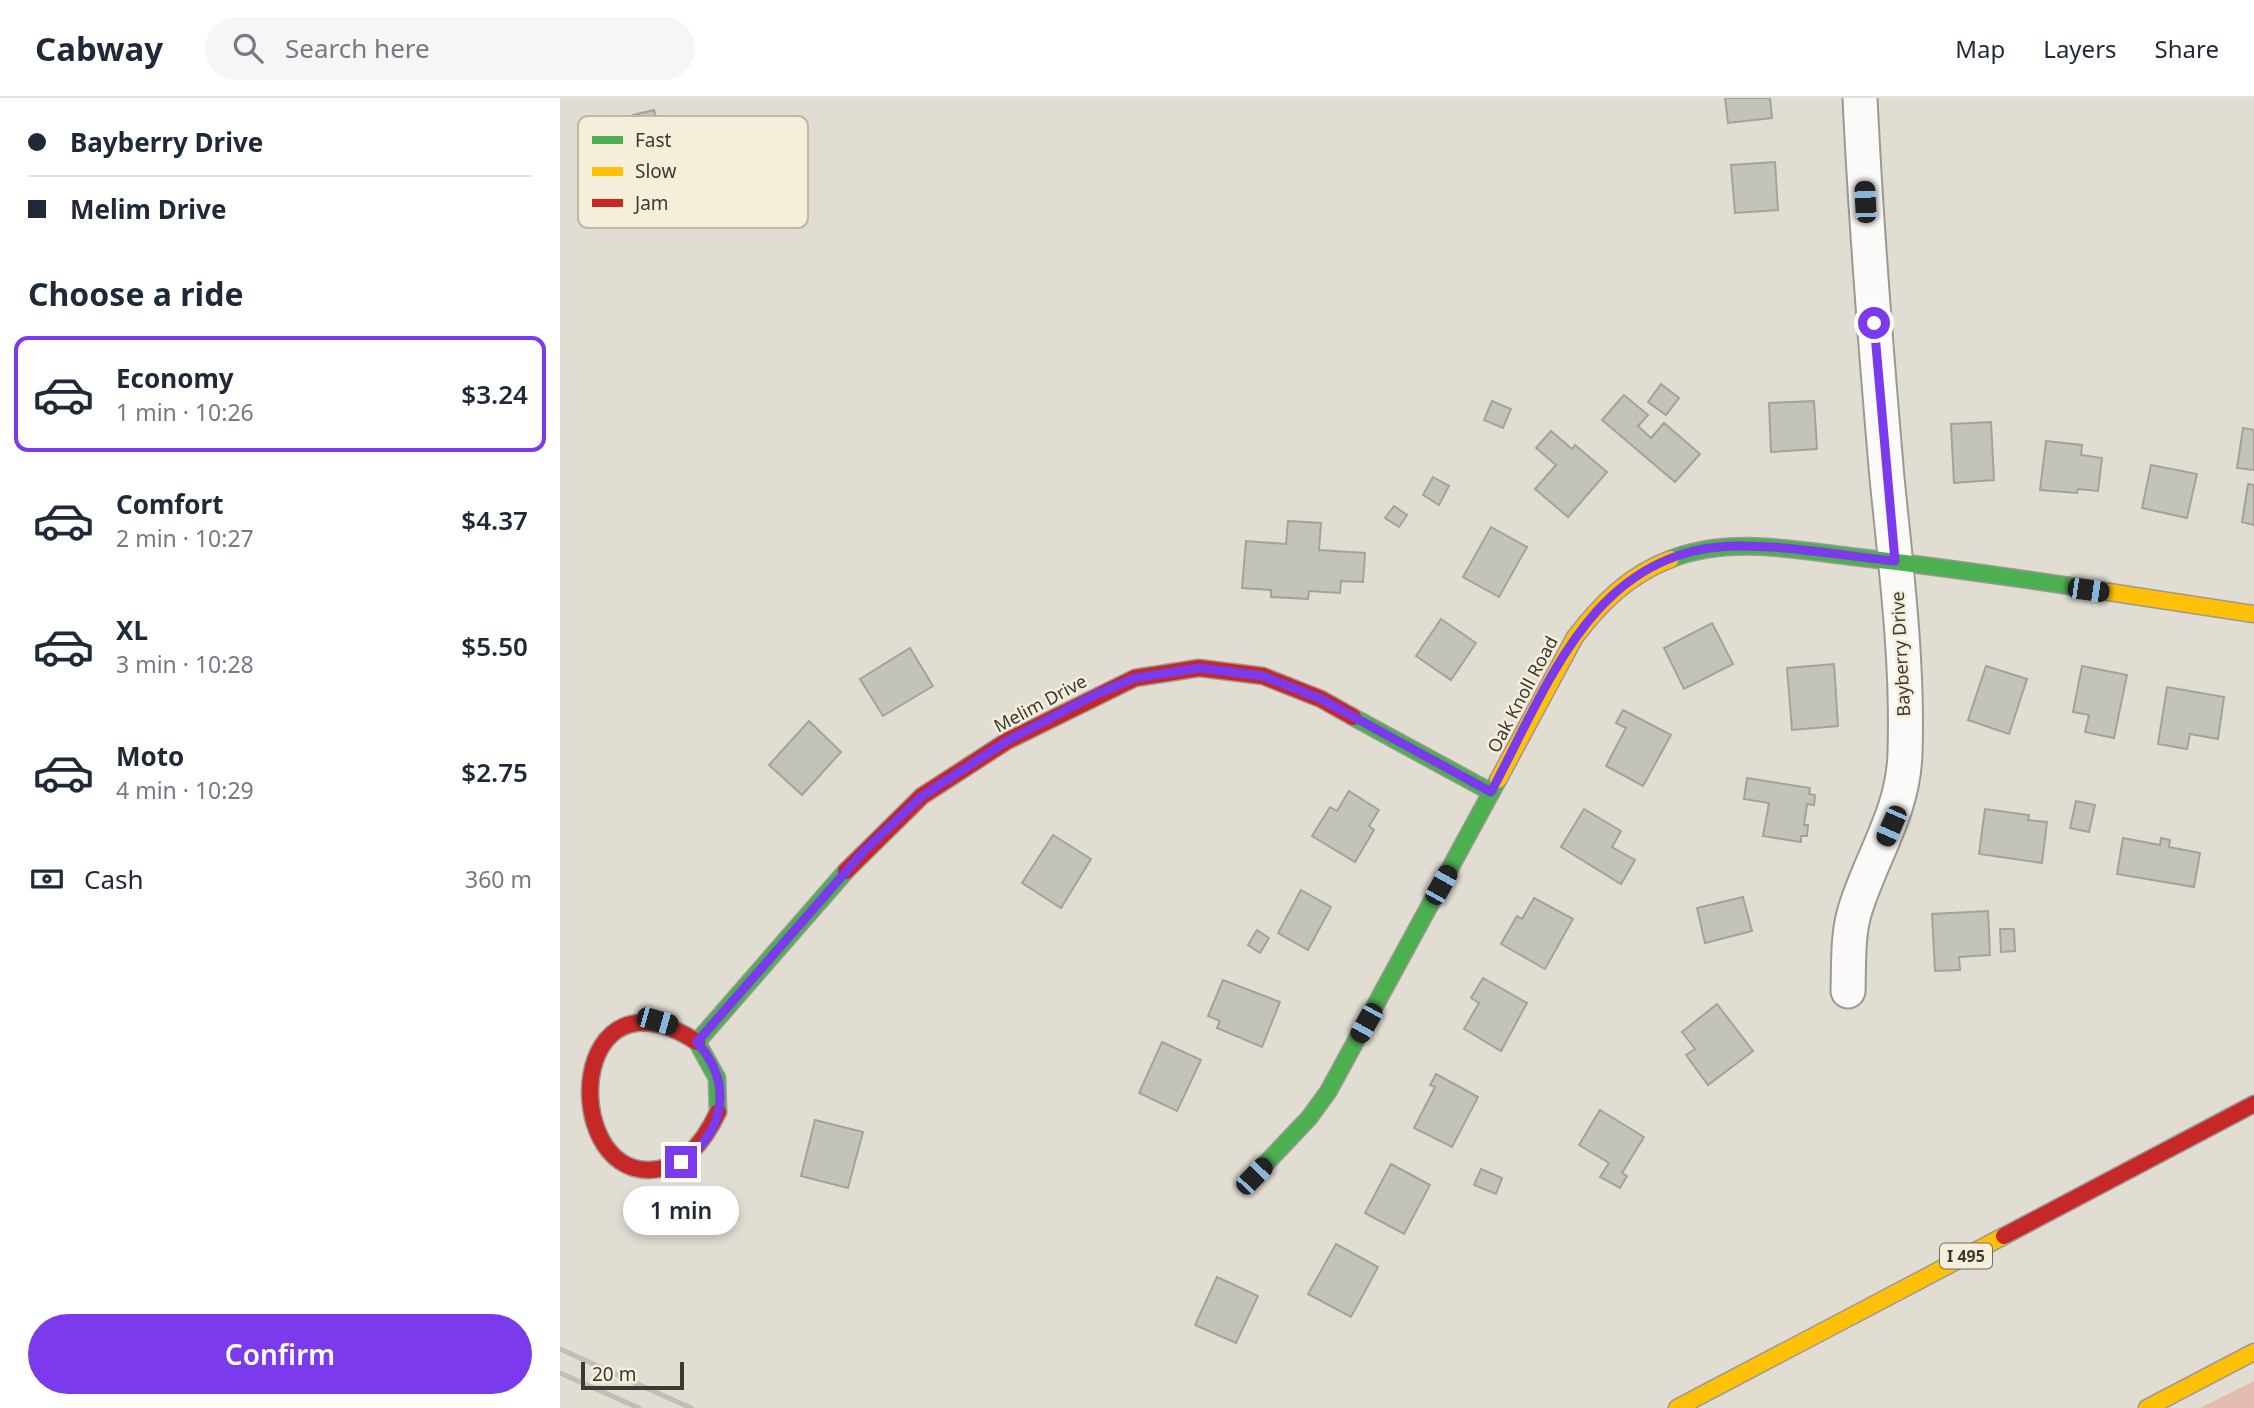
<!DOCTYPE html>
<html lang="en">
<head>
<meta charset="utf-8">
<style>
  :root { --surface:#fff; --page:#f6f6f7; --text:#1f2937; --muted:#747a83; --line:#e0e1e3; --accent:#7c3aed }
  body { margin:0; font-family:"Noto Sans",sans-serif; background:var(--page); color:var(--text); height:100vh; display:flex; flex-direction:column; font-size:26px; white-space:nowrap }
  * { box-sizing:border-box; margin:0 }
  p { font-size:23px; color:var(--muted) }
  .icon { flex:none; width:38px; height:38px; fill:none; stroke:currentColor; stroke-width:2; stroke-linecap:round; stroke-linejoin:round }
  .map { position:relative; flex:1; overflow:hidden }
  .details { display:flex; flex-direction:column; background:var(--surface); width:560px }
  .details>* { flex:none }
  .guide { display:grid; align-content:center; height:154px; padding:0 28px; background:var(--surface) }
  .scale { position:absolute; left:21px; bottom:18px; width:103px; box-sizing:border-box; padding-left:7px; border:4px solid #3c3931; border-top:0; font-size:19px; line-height:24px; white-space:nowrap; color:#3c3931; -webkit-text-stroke:5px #f5eeda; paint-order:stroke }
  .end { position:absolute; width:32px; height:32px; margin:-16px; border:9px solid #7c3aed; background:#fff; box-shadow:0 0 0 4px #fff }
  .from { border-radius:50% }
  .bubble { position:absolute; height:49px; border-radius:24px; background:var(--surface); box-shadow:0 4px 10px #0003; font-size:23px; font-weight:600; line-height:49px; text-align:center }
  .car { position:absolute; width:21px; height:42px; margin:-21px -10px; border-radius:9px; box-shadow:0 0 5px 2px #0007; background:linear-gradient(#222 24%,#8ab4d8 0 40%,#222 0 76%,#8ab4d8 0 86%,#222 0) }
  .guide b { display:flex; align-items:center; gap:24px; height:66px; font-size:26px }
  .guide b+b { border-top:2px solid var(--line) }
  .guide i { width:18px; height:18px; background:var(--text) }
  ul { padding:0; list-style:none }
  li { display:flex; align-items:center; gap:21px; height:116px; margin:0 14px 10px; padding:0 14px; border:4px solid transparent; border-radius:14px }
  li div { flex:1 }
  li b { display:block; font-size:26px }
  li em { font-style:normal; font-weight:600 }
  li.current { border-color:var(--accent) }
  li>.icon { width:63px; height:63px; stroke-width:1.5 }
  h2 { padding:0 28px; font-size:32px; line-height:84px }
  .pay { display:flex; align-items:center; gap:18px; height:77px; padding:0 28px; font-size:26px }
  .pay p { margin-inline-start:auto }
  .action { display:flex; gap:14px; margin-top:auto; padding:14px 28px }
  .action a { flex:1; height:80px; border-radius:42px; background:var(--accent); color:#fff; font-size:28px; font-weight:600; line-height:80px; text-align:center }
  header { display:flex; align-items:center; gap:42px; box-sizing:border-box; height:98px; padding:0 35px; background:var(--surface); border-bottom:2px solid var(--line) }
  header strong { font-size:33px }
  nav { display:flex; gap:38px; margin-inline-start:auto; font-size:24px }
  .search { width:490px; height:63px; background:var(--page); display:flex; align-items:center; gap:18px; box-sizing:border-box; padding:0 24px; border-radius:38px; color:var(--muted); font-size:26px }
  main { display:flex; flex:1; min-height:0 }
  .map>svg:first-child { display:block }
  .green { fill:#e2baae }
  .building { fill:#c3c3ba; stroke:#a3a29b; stroke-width:2 }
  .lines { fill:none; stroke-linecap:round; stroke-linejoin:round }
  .street-casing { stroke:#9d9992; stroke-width:37 }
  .fast-casing { stroke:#9d9992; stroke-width:19 }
  .slow-casing { stroke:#9d9992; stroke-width:19 }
  .jam-casing { stroke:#9d9992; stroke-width:19 }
  .street { stroke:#fafaf8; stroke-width:33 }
  .fast { stroke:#4caf50; stroke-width:16 }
  .slow { stroke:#ffc107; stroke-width:16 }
  .jam { stroke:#c62828; stroke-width:16 }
  .rail { stroke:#bebebb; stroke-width:5 }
  .route { stroke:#7c3aed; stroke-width:9 }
  .labels { text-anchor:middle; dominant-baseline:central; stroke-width:5; stroke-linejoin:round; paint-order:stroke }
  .shield { fill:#f5eeda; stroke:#746f64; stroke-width:2 }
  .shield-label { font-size:16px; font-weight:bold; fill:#3c3931 }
  .street-label { font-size:18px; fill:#3c3931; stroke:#f5eeda }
  .key { fill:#f5eeda; stroke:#beb8a7; stroke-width:2 }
  .key-label { font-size:19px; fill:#3c3931 }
</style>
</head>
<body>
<header>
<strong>Cabway</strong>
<div class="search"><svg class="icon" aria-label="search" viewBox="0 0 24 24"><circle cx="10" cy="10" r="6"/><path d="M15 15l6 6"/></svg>Search here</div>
<nav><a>Map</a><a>Layers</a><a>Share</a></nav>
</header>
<main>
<section class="details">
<div class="guide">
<b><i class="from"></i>Bayberry Drive</b>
<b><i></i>Melim Drive</b>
</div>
<h2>Choose a ride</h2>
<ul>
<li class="current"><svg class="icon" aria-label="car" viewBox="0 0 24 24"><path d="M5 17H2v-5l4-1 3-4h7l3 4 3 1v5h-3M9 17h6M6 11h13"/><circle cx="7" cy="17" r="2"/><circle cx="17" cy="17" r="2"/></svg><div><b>Economy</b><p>1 min · 10:26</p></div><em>$3.24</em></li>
<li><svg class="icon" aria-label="car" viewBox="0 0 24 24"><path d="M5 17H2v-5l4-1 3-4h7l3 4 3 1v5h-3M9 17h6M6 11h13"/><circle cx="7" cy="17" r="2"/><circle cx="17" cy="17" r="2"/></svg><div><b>Comfort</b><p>2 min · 10:27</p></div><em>$4.37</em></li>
<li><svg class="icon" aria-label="car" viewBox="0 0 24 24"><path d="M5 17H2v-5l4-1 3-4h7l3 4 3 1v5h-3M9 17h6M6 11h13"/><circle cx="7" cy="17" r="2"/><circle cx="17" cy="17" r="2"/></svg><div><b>XL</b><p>3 min · 10:28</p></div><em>$5.50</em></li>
<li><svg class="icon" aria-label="car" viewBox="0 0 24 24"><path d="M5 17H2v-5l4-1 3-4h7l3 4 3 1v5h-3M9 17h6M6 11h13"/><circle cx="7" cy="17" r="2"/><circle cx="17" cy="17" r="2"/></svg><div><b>Moto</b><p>4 min · 10:29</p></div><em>$2.75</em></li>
</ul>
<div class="pay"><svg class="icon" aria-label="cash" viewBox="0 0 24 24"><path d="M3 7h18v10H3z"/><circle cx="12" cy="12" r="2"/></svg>Cash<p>360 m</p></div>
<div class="action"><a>Confirm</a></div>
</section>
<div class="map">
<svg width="1694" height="1310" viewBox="0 0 1694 1310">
  <rect width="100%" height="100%" fill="#e1ddd3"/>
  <!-- green -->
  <path class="green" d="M1694 1283V1310H1640Z"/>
  <!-- building -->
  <g class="building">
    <path d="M1165 0H1210L1212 20 1168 25Z"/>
    <path d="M94 12 99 32 78 36 73 17Z"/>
    <path d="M1215 64 1218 112 1175 115 1171 67Z"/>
    <path d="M1101 286 1119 300 1106 317 1088 304Z"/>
    <path d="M1064 297 1088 317 1078 328 1091 340 1104 325 1140 356 1115 384 1042 322Z"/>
    <path d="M932 303 951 311 943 330 924 322Z"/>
    <path d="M1254 303 1257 351 1211 354 1209 305Z"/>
    <path d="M1431 324 1434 382 1394 385 1391 326Z"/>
    <path d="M1683 330 1694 332V372L1677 370Z"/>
    <path d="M991 333 1012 351 1015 347 1047 374 1008 419 975 391 996 367 976 350Z"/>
    <path d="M1486 343 1522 347 1521 357 1542 360 1538 393 1518 391 1517 395 1480 392Z"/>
    <path d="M1591 367 1637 376 1627 420 1582 410Z"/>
    <path d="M873 379 889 388 879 407 863 397Z"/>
    <path d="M1688 386 1694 387V427L1682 424Z"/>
    <path d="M834 408 847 417 839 429 825 420Z"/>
    <path d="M728 423 761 425 759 452 805 455 803 484 781 483 780 495 749 493 748 501 711 499V492L682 490 686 443 726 446Z"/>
    <path d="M931 429 967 449 939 499 903 479Z"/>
    <path d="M881 521 916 545 891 582 856 558Z"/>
    <path d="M1152 525 1173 566 1124 591 1104 550Z"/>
    <path d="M350 550 373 588 323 618 300 581Z"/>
    <path d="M1274 566 1278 628 1232 632 1227 570Z"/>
    <path d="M1426 568 1467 581 1449 636 1408 622Z"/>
    <path d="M1522 568 1567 577 1554 640 1525 634 1529 617 1513 614Z"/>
    <path d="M1607 589 1664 599 1658 641 1630 636 1627 651 1598 646Z"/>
    <path d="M1063 612 1111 637 1083 688 1046 668 1066 630 1056 625Z"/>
    <path d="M249 623 281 654 242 697 209 667Z"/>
    <path d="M1187 680 1250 690 1249 696 1255 697 1254 707 1247 706 1244 727H1248L1247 738H1241V744L1203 738 1209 705 1184 701Z"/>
    <path d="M789 693 819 712 809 728 814 732 795 764 752 738 770 709 777 713Z"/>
    <path d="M1516 703 1535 707 1529 734 1510 730Z"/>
    <path d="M1024 711 1061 733 1052 749 1075 762 1061 786 1001 749Z"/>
    <path d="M1425 711 1469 717 1468 722 1487 724 1482 765 1419 756Z"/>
    <path d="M493 737 531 761 501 810 462 785Z"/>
    <path d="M1563 740 1600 747 1601 740 1610 742 1609 749 1640 755 1634 789 1557 776Z"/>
    <path d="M741 792 771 809 748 852 718 835Z"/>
    <path d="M1183 799 1192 833 1145 845 1137 810Z"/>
    <path d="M974 800 1013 821 985 871 941 846 957 818 962 821Z"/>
    <path d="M1428 813 1430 857 1399 859 1400 872 1375 873 1372 816Z"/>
    <path d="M1440 831H1454L1455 853 1441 854Z"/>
    <path d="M697 832 709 840 700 855 688 847Z"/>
    <path d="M923 880 967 905 941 953 904 931 919 905 911 900Z"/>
    <path d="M663 882 720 904 702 949 657 930 660 923 648 918Z"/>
    <path d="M1157 906 1193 953 1148 987 1126 957 1135 951 1122 934Z"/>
    <path d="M602 944 641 962 617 1013 579 995Z"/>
    <path d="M876 976 918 999 892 1049 854 1030 875 989 870 987Z"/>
    <path d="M1040 1012 1084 1039 1062 1075 1067 1078 1060 1090 1040 1079 1049 1065 1019 1047Z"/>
    <path d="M255 1022 303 1034 288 1090 241 1078Z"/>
    <path d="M831 1066 870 1087 844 1136 805 1115Z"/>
    <path d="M921 1071 942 1080 936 1096 914 1087Z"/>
    <path d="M776 1146 818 1169 791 1219 748 1196Z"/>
    <path d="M657 1179 698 1198 676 1245 635 1227Z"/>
  </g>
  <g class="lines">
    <!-- street casing -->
    <g class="street-casing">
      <path id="street" d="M1288 893C1289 865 1287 836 1296 809 1313 756 1344 712 1345 654 1348 563 1336 470 1327 380 1316 253 1306 127 1300 0"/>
    </g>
    <!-- fast casing -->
    <g class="fast-casing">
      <g id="fast">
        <path d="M1111 461C1170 438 1235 452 1296 459 1380 469 1465 481 1549 494"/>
        <path d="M793 619 931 694"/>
        <path d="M158 1014 157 980 137 944 286 773"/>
        <path d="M694 1078 749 1020 768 994 938 682"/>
      </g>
    </g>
    <!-- slow casing -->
    <g class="slow-casing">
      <g id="slow">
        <path d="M1549 494 1694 516"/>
        <path d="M938 682 1015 539C1041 505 1070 476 1111 461"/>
        <path d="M1117 1310 1444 1138"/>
        <path d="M1587 1310 1694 1254"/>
      </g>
    </g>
    <!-- jam casing -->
    <g class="jam-casing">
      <g id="jam">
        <path d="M286 773 362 698 447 643 575 580 639 570 703 578 761 601 793 619"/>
        <path d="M137 944C9 861 0 1071 88 1072 123 1072 145 1042 158 1014"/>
        <path d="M1444 1138 1694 1006"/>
      </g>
    </g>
    <!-- street -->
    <use href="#street" class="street"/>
    <!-- fast -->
    <use href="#fast" class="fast"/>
    <!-- slow -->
    <use href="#slow" class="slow"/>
    <!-- jam -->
    <use href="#jam" class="jam"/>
    <!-- rail -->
    <g class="rail">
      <path d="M0 1251 131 1310"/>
      <path d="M0 1275 79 1310"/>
    </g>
  </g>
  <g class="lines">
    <!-- route -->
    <path class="route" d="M121 1064C166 1033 173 986 137 944L303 754 362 698 447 643 535 597 575 580 639 570 703 578 761 601 931 694C988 588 1033 451 1175 448 1228 447 1283 458 1335 463L1314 225"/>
  </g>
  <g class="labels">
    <!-- shield labels -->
    <rect class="shield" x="1380" y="1145.5" width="52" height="25" rx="5"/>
    <g class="shield-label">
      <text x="1406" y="1158">I 495</text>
    </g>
    <!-- street labels -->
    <g class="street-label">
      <text transform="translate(1340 556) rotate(-93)">Bayberry Drive</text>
      <text transform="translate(962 596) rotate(-62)">Oak Knoll Road</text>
      <text transform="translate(480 605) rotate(-28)">Melim Drive</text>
    </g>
  </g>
  <!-- legend -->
  <rect x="18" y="18" width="230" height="112" rx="10" class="key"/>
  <rect x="32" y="38" width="31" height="8" fill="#4caf50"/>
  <rect x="32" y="69" width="31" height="9" fill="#ffc107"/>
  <rect x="32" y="101" width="31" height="8" fill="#c62828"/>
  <g class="key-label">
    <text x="75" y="49">Fast</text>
    <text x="75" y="80">Slow</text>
    <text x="75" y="112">Jam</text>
  </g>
</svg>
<div class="scale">20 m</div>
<i class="end from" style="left:1314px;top:225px"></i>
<i class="end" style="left:121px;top:1064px"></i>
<div class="bubble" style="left:63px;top:1088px;width:116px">1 min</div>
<i class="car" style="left:1305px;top:104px;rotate:357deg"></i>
<i class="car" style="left:1528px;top:492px;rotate:98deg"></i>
<i class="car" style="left:1331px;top:728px;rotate:204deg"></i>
<i class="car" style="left:881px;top:787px;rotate:29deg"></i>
<i class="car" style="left:97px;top:923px;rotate:106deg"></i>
<i class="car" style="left:806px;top:925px;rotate:209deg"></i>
<i class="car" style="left:694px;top:1078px;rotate:44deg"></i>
</div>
</main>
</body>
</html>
